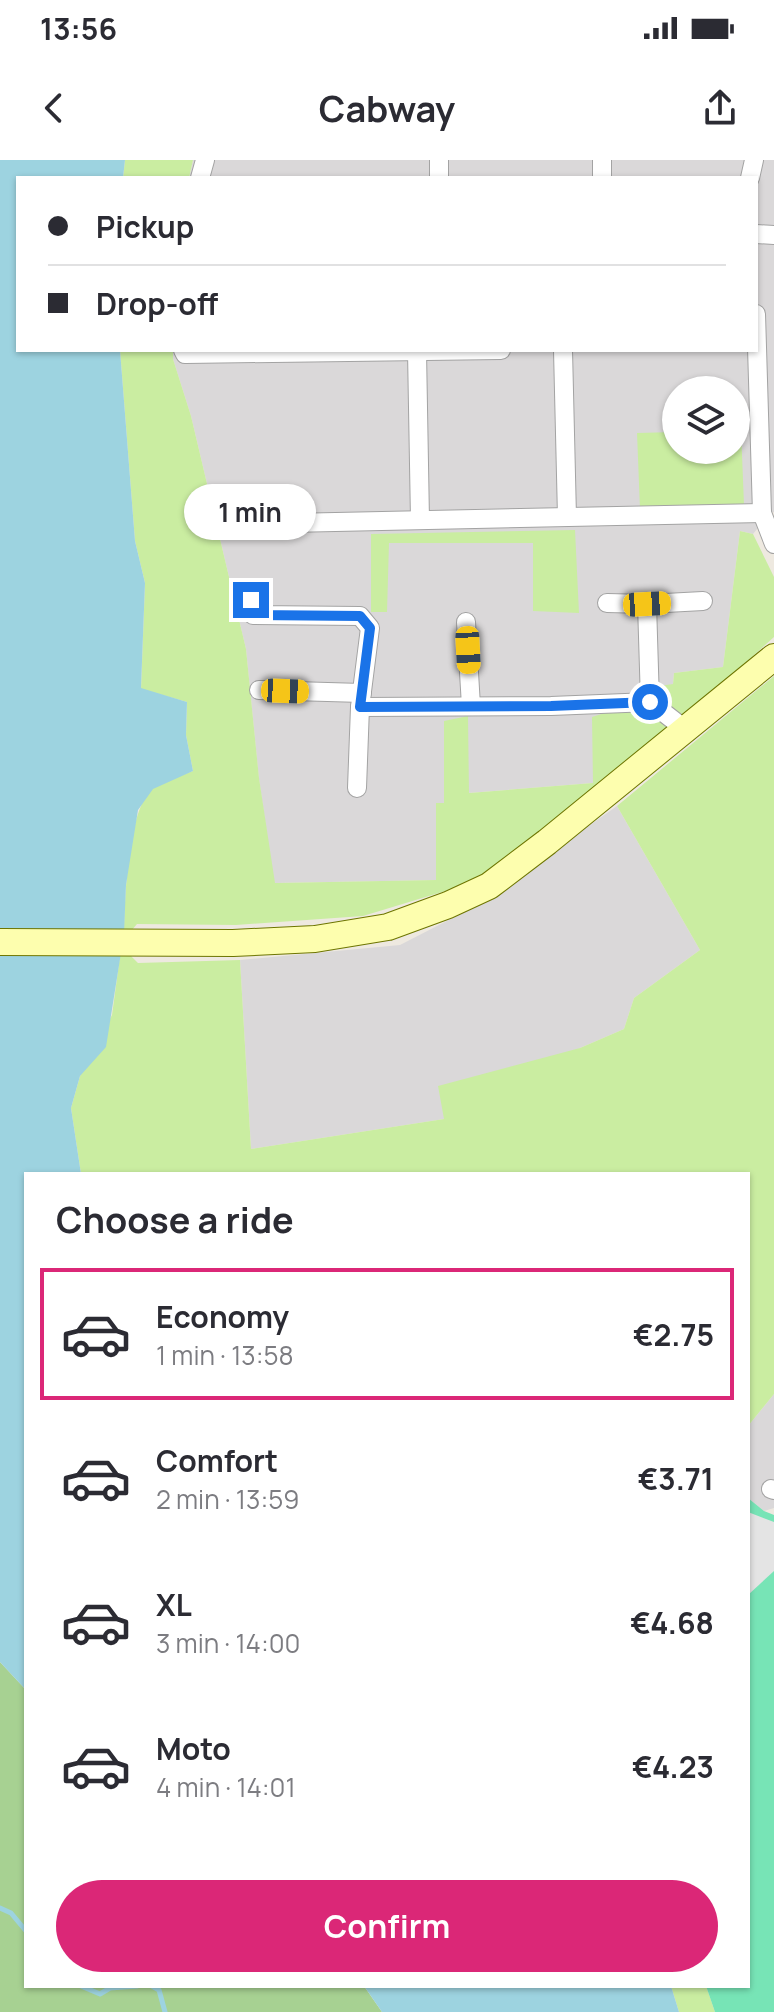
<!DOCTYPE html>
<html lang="en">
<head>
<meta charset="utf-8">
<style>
  :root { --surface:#fff; --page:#f2f2f3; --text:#2b2b33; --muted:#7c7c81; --line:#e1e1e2; --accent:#db2777 }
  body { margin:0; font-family:Manrope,sans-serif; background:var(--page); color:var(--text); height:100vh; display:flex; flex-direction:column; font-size:30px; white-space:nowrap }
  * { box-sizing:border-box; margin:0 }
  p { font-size:26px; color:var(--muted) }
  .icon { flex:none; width:44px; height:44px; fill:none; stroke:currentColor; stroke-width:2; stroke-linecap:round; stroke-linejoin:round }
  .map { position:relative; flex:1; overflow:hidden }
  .sheet { position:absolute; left:24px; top:1012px; width:726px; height:816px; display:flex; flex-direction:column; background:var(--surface); border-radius:0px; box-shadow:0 2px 6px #0004 }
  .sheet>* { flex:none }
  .hud { position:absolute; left:16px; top:16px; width:742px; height:176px; border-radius:0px; box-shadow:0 2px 6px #0004; display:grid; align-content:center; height:176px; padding:0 32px; background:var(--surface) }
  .buttons { position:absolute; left:662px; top:216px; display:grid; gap:16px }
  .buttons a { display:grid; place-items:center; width:88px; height:88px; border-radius:50%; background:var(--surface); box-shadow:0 2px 6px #0004; font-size:40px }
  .end { position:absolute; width:36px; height:36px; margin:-18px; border:10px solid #1a73e8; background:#fff; box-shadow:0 0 0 4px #fff }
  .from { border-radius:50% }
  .bubble { position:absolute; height:56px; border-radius:28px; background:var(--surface); box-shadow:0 2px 6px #0004; font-size:26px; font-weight:700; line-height:56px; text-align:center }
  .car { position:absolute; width:24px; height:48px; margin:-24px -12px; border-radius:10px; box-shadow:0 0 6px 2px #0007; background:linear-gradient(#f5c518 24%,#345 0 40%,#f5c518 0 76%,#345 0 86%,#f5c518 0) }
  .hud b { display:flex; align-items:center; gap:28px; height:76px; font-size:30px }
  .hud b+b { border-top:2px solid var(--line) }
  .hud i { width:20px; height:20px; background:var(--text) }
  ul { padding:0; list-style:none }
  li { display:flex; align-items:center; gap:24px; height:132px; margin:0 16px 12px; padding:0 16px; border:4px solid transparent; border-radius:0px }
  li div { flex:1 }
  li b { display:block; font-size:30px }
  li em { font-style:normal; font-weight:700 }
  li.active { border-color:var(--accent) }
  li>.icon { width:72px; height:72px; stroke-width:1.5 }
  h2 { padding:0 32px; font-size:36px; line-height:96px }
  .button { display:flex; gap:16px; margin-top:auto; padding:16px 32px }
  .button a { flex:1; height:92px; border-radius:48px; background:var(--accent); color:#fff; font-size:32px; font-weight:700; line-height:92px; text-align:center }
  .status { display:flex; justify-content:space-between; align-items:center; height:56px; padding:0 40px; background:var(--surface); direction:ltr }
  .status svg { height:22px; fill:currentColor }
  header { display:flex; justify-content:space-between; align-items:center; height:104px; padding:0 32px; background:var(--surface); font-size:36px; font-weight:700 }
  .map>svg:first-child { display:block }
  .residential { fill:#dad8d9; fill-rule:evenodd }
  .grass { fill:#caeda1 }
  .forest { fill:#a7d192 }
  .pitch { fill:#77e4b6 }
  .parking { fill:#e4e4e4 }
  .water { fill:#9dd3e0 }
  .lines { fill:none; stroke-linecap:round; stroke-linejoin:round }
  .stream { stroke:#9dd3e0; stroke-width:5 }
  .street-casing { stroke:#a3a3a3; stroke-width:20 }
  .secondary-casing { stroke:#6d7500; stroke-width:28 }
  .street { stroke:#fff; stroke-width:18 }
  .secondary { stroke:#fdfeae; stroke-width:26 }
  .route { stroke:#1a73e8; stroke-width:10 }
</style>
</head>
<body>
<div class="status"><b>13:56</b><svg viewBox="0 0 49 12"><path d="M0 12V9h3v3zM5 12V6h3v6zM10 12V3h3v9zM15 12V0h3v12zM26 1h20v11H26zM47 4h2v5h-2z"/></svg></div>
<header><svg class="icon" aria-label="back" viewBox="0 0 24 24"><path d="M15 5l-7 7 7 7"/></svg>Cabway<svg class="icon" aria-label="share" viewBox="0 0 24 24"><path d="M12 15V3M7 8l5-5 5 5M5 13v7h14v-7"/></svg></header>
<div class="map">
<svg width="774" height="1852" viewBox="0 0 774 1852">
  <rect width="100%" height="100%" fill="#eee9e0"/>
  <!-- residential -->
  <g class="residential">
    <path d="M193 0H774V352L770 353 753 374 740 371 723 507 674 513 673 524 593 623 468 633V556L444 643 436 644V720L274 723 259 619 246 489 191 256 173 199V190H756V18H189ZM676 230H736V290H676Z"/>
    <path d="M617 646 700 790 634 838 624 869 580 888 444 959 251 989 240 800 400 785 472 748Z"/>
    <path d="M774 1234V1348L764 1351 748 1338V1266Z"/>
  </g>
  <!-- grass -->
  <g class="grass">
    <path d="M125 0H193L189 18H123Z"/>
    <path d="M120 190H173V199L191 256 246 489 259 618 275 723 436 720V643H444V561L468 556 469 633 593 623 592 557 651 538 653 527 673 524 674 513 723 507 740 371 753 374 774 417V477L684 558 475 722 363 756 236 765 137 764 131 771 124 774C125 742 127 649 153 628 163 620 181 616 193 611L186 575 187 542 141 529 145 423 135 381Z"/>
    <path d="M741 269 744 345 640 349 637 273 676 272V290H736V270Z"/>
    <path d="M575 370 579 453 533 451V383H389L387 452H371V374Z"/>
    <path d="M774 516V1234L748 1266V1014H81L71 948 80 916 112 855 120 796H131L138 803 240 800 251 989 444 959 438 926 580 888 624 869 634 838 700 790 617 646Z"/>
    <path d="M671 1826H706L715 1852H679Z"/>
  </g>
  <!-- forest -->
  <path class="forest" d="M0 1502 26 1530V1826H364L382 1852H0Z"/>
  <!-- pitch -->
  <path class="pitch" d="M748 1338 764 1351 774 1355V1852H715L706 1826H748Z"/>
  <!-- parking -->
  <path class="parking" d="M748 1352 774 1362V1411L748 1435Z"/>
  <!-- water -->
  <g class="water">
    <path d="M0 0H125L123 18H18V190H120L135 381 145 423 141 528 187 542 186 575 193 611 153 629 138 650 126 725 124 774 106 887 80 916 71 948 81 1014H26V1530L0 1502Z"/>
    <path d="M364 1826H671L679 1852H382Z"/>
  </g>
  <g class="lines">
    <!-- stream -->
    <g class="stream">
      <path d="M0 1748 11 1753 26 1771"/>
      <path d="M81 1826 100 1834 110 1828 137 1826"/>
      <path d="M152 1826 159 1830 165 1852"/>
    </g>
    <!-- street casing -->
    <g class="street-casing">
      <g id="street">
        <path d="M439 0V18"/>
        <path d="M602 0V18"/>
        <path d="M200 18 205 0"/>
        <path d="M750 18 754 0"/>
        <path d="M756 74 774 75"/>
        <path d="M756 154 762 353 774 384"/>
        <path d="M183 190 185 194 501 190"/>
        <path d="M563 190 567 357"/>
        <path d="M417 191 420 360"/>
        <path d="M241 364 762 353"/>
        <path d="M251 440 253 455 360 456 370 468 360 547"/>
        <path d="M607 443 647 444"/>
        <path d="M466 462 471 546"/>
        <path d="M259 530 362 533"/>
        <path d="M650 542 647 444 703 441"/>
        <path d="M357 628 360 547 551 546 650 542 686 570"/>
        <path d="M771 1329 774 1330"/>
      </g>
    </g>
    <!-- secondary casing -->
    <g class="secondary-casing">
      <path id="secondary" d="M0 782 233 783 315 779 388 767 448 745 489 726 547 682 774 497"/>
    </g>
    <!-- street -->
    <use href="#street" class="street"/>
    <!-- secondary -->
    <use href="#secondary" class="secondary"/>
  </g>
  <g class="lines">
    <!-- route -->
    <path class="route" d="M251 440 253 455 360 456 370 468 360 547 551 546 650 542"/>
  </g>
</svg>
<div class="buttons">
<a><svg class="icon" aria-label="layers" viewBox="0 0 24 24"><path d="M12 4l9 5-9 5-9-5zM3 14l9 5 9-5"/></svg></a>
</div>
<i class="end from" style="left:650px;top:542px"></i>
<i class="end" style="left:251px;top:440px"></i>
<div class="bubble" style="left:184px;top:324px;width:132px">1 min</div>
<i class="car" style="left:647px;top:444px;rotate:87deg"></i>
<i class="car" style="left:468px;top:490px;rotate:177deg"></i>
<i class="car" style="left:285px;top:531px;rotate:92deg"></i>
<div class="hud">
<b><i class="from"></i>Pickup</b>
<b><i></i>Drop-off</b>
</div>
<section class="sheet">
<h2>Choose a ride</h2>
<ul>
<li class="active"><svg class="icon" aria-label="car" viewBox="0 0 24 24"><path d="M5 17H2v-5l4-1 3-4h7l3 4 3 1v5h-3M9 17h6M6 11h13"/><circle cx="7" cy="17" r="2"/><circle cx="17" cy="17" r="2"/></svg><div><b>Economy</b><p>1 min · 13:58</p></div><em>€2.75</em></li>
<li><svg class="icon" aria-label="car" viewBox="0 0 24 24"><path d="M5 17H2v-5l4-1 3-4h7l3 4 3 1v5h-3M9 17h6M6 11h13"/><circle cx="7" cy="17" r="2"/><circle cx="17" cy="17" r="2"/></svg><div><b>Comfort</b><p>2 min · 13:59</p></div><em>€3.71</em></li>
<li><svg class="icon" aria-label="car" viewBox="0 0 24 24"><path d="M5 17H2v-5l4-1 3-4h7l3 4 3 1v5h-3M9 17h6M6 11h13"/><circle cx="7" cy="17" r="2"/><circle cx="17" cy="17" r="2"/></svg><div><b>XL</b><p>3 min · 14:00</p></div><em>€4.68</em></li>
<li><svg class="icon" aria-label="car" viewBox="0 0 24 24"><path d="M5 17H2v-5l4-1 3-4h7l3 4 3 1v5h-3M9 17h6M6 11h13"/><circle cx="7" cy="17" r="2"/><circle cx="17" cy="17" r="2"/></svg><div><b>Moto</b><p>4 min · 14:01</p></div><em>€4.23</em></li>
</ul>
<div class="button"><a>Confirm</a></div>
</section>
</div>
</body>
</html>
